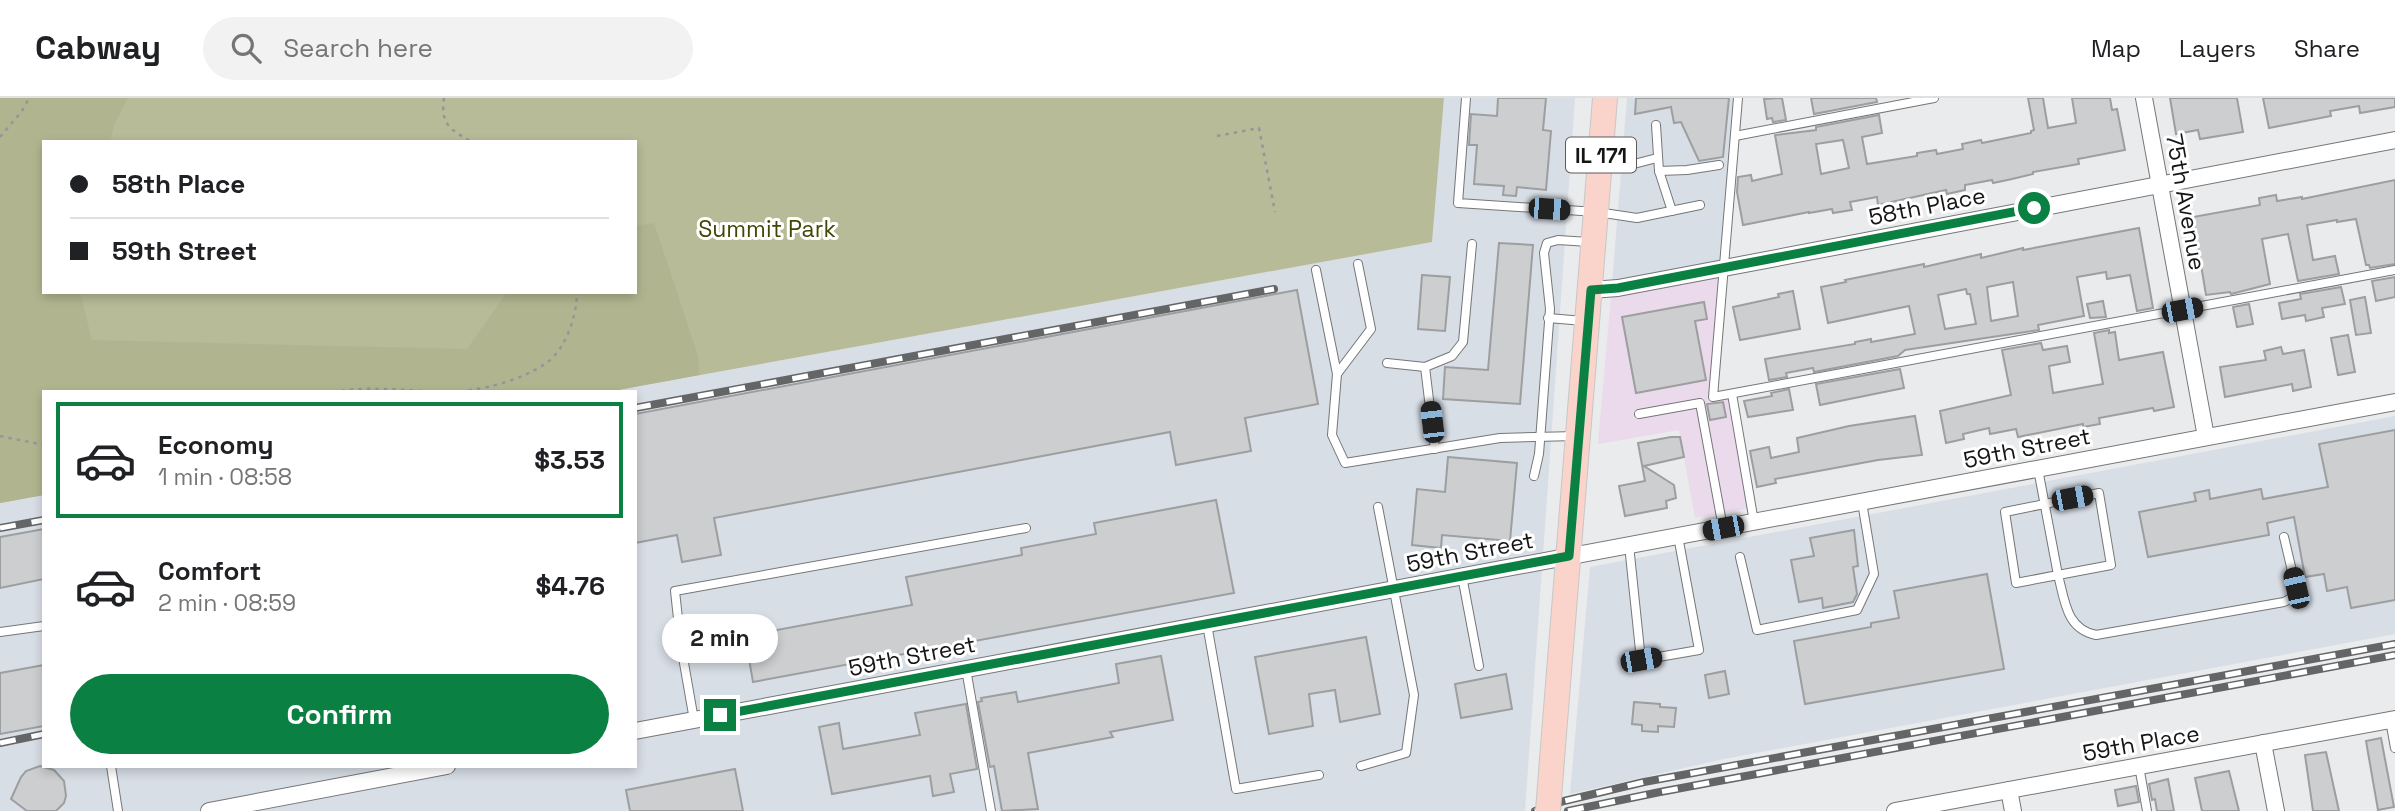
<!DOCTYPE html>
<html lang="en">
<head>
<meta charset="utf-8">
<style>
  :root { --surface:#fff; --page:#f2f2f2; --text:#202124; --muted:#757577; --line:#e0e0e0; --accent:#0b8043 }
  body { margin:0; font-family:"Space Grotesk",sans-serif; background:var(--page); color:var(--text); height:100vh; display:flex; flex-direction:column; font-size:26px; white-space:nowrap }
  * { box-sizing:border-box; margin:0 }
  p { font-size:23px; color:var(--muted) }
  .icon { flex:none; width:38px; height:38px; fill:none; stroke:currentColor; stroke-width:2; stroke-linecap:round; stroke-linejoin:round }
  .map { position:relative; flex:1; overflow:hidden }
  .panel { position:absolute; left:42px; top:292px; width:595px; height:378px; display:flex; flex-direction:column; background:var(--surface); border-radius:0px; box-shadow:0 4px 10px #0003 }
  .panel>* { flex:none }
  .top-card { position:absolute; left:42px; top:42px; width:595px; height:154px; border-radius:0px; box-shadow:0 4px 10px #0003; display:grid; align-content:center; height:154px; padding:0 28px; background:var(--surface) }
  .end { position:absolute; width:32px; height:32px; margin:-16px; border:9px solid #0b8043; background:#fff; box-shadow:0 0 0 4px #fff }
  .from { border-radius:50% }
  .bubble { position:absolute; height:49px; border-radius:24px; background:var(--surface); box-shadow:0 4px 10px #0003; font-size:23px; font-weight:600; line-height:49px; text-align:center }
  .car { position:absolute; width:21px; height:42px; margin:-21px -10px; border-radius:9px; box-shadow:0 0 5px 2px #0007; background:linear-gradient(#222 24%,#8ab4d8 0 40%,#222 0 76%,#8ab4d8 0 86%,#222 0) }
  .top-card b { display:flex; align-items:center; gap:24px; height:66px; font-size:26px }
  .top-card b+b { border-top:2px solid var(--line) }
  .top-card i { width:18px; height:18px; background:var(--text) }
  ul { padding:12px 0 0; list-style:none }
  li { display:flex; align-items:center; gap:21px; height:116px; margin:0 14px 10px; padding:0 14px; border:4px solid transparent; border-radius:0px }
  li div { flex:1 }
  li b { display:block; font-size:26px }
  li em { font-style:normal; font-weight:600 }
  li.selected { border-color:var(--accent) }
  li>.icon { width:63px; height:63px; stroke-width:1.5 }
  .primary-button { display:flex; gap:14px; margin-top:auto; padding:14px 28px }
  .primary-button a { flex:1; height:80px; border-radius:42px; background:var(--accent); color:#fff; font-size:28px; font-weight:600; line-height:80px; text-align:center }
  header { display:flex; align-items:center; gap:42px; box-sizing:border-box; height:98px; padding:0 35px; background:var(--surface); border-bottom:2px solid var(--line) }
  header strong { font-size:33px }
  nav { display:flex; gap:38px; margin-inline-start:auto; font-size:24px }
  .search { width:490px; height:63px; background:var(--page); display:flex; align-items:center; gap:18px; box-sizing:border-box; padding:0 24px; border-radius:38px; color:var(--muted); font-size:26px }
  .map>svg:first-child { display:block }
  .built { fill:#d8dee6 }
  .education { fill:#ebdaec }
  .green { fill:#b7bb98; fill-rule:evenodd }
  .forest { fill:#b1b58f }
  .building { fill:#cdced0; stroke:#9d9ea0; stroke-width:2; fill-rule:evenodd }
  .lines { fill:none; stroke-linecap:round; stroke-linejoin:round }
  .lane-casing { stroke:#757678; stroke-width:10 }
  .street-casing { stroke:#757678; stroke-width:18 }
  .primary-casing { stroke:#c7c7c7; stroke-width:26 }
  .path { stroke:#959698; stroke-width:2.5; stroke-dasharray:3.5 5; stroke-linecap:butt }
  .lane { stroke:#fff; stroke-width:8 }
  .street { stroke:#fff; stroke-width:16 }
  .primary { stroke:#fad3cb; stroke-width:24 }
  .rail-casing { stroke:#646566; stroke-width:8 }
  .rail { stroke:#fff; stroke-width:5; stroke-dasharray:16; stroke-linecap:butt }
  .primary-bridge-casing { stroke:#c7c7c7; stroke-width:26; stroke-linecap:butt }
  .primary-bridge { stroke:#fad3cb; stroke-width:24 }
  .route { stroke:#0b8043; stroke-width:9 }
  .labels { text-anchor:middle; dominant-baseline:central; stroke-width:6; stroke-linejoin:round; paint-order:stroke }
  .shield { fill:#fff; stroke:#5b5b5c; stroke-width:2 }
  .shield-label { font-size:21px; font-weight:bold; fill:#151516 }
  .street-label { font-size:23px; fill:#151516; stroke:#fff }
  .park-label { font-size:23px; fill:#434704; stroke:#fff }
</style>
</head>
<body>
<header>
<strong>Cabway</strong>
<div class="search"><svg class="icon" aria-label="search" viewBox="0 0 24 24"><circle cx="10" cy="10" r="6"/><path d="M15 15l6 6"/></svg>Search here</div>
<nav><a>Map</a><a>Layers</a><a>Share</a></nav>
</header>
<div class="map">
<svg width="2395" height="713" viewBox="0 0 2395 713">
  <rect width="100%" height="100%" fill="#e9ebed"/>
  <!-- built -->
  <g class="built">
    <path d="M1444 0H1575L1525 713H0V405L44 397V668H635V294H607L1431 144Z"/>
    <path d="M1627 0H1737L1722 166 1612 186Z"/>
    <path d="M2395 318V536L1724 661 1570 696 1590 469Z"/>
  </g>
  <!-- education -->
  <path class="education" d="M1722 166 1711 302 1732 299 1751 410 1695 420 1679 332 1598 346 1612 186Z"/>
  <!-- green -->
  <path class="green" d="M0 0H1444L1432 144 607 294H44V397L0 405ZM44 44H635V194H44Z"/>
  <!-- forest -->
  <path class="forest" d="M0 0H128L115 25 110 44H44V194H80L92 242 467 251 507 194H635V128L654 125 698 258 699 277 607 294H44V397L0 405Z"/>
  <!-- building -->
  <g class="building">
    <path d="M1498 0H1546L1543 32 1551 33 1546 92 1517 89 1516 98 1503 97 1504 88 1474 86 1477 47H1469L1471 16 1497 18Z"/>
    <path d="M1636 0H1729L1723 59 1699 63 1681 24 1674 25 1671 9 1635 16Z"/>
    <path d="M1782 0 1786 22 1773 24 1772 20 1767 21 1764 1Z"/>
    <path d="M1811 0H1876L1877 4 1814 16Z"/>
    <path d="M2028 0H2043L2048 30 2076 25 2072 0H2110L2112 12 2117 11 2125 52 2078 61 2079 66 2033 74V76L2012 81 1993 85 1992 82 1965 87V92L1947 96 1946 92 1878 107 1877 99 1850 104 1852 112 1833 115 1832 111 1809 115V114L1743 127 1737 94 1738 79 1751 77 1752 83 1782 76 1775 37 1816 32V29L1879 17 1882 35 1862 39 1867 66 1917 58V55L1936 52 1937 56 1963 51 1962 46 1981 42 1982 45 2031 35V33L2034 32ZM1843 42 1849 70 1821 76 1816 46Z"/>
    <path d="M2170 0H2237L2243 34 2200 41 2198 32 2176 36Z"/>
    <path d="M2263 0H2395V9L2360 15 2359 8 2330 13 2331 18 2269 30Z"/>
    <path d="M2395 82V166L2370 170 2369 167H2366L2356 121 2337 124V122L2307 127 2313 162 2335 158 2339 176 2298 183 2288 136 2262 141 2270 186 2231 196 2230 194 2206 197 2193 119 2260 107 2259 100 2276 97 2277 103 2302 99V101Z"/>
    <path d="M2139 130 2153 210 2137 213 2130 177 2107 181 2106 174 2077 179 2084 218 2038 227 2039 232 1905 252 1898 258 1814 274 1813 270 1786 275 1787 279 1769 282 1765 261 1855 246V244L1871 241V244L1915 236 1909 208 1828 225 1821 189 1846 184 1845 182 1924 166V169L1981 156V160L2023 150V152ZM2013 184 2018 218 1991 223 1987 189ZM1966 191 1967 196H1970L1976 226 1945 231 1938 197Z"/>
    <path d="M1499 145 1533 147 1520 306 1443 301 1445 269 1488 272Z"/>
    <path d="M1422 177 1450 179 1445 233 1418 231Z"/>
    <path d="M2395 179V199L2376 203 2372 183Z"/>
    <path d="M2341 189 2345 206 2322 210 2324 219 2306 223 2305 217 2282 221 2279 205 2301 201 2300 196Z"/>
    <path d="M1297 192 1318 306 1245 320 1251 353 1176 367 1170 334 714 420 721 457 682 464 677 437 635 445V316Z"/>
    <path d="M1793 193 1800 231 1740 242 1733 209 1779 199 1778 196Z"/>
    <path d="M2365 199 2371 235 2356 237 2350 202Z"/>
    <path d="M2103 203 2106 219 2090 220 2087 206Z"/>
    <path d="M1704 204 1707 221 1695 223 1706 282 1636 295 1622 219Z"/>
    <path d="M2249 206 2253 226 2237 229 2233 209Z"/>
    <path d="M2109 232V235L2115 234 2119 262 2163 254 2174 309 2154 313 2153 310 2099 320 2100 326 2083 329V326L2018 339 2016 331 1990 336 1989 330 1963 336 1964 341 1946 345 1940 313 2011 297 2002 252 2041 245 2043 252 2067 248 2070 264 2049 268 2053 295 2103 286 2094 235Z"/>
    <path d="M2348 237 2355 274 2338 277 2331 240Z"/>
    <path d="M2281 249 2283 256 2304 252 2311 289 2293 293 2292 286 2225 299 2220 269 2266 262 2264 253Z"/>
    <path d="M1900 271 1904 290 1820 307 1816 286Z"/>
    <path d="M1789 291 1793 312 1748 319 1744 303 1772 298 1771 295Z"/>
    <path d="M1723 304 1726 319 1710 322 1707 306Z"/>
    <path d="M1915 318 1922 357 1878 362 1775 381 1776 385 1757 389 1750 353 1769 349 1771 360 1799 354 1797 340 1849 328Z"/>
    <path d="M2395 332V502L2351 510 2347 489 2327 493 2324 476 2305 479 2294 419 2267 425 2269 437 2148 459 2139 414 2196 403 2194 395 2209 392 2210 401 2261 391 2263 401 2328 389 2319 346Z"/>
    <path d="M1671 339H1680L1684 359 1644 368 1674 387 1676 400 1666 403 1667 410 1625 418 1619 388 1645 383 1638 345Z"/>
    <path d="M1448 359 1517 365 1510 443 1442 437 1441 450 1412 447 1417 391 1445 394Z"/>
    <path d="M1216 402 1234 495 753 584 745 538 912 507 906 479 1022 457 1021 450 1096 436 1094 425Z"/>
    <path d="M44 431V481L0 490V439Z"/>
    <path d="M1854 432 1858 468 1853 469 1857 496 1853 504 1823 510 1822 500 1799 504 1791 462 1814 458 1810 440Z"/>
    <path d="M1987 476 2004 571 1805 606 1794 543 1871 529V525L1899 520 1894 493Z"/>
    <path d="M1366 539 1380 616 1340 624 1335 592 1309 596 1313 628 1269 636 1255 559Z"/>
    <path d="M1161 558 1173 622 1110 634 1113 639 1028 655 1038 711 1002 713 994 668 990 669 978 604 982 603 981 600 1016 594 1018 604 1119 585 1116 566Z"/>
    <path d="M44 567V628L0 636V575Z"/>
    <path d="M1725 573 1729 596 1709 600 1705 577Z"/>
    <path d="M1506 576 1512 611 1461 620 1455 586Z"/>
    <path d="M1634 604 1660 606V609L1676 610 1674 629 1658 628V634L1642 633V627L1632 626Z"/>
    <path d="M966 606 977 671 950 676 954 694 933 698 930 678 832 696 819 629 839 625 843 651 920 637 915 615Z"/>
    <path d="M2381 640 2394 709 2378 712 2366 643Z"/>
    <path d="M2326 654 2339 713H2313L2305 657Z"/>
    <path d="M40 668 54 672 64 683 66 698 64 705 56 713H27L11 701 21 679 26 673Z"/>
    <path d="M735 671 743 713H630L626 692Z"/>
    <path d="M2229 673 2239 713H2202L2195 680Z"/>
    <path d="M2168 681 2174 713H2157L2155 701 2152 702 2149 686Z"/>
    <path d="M2136 688 2139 704 2118 708 2115 692Z"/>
  </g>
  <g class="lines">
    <!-- lane casing -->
    <g class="lane-casing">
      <g id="lane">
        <path d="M1466 0 1458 105 1597 114 1637 120 1700 107"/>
        <path d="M1738 0 1713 299 2395 172"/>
        <path d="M1656 27 1659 73 1672 113"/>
        <path d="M1735 38 1934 0"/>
        <path d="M1604 67 1626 68 1657 60"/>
        <path d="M1659 73 1687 72 1719 67"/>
        <path d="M1316 172 1337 276 1332 337 1345 365 1500 340 1576 338"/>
        <path d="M1548 220 1584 223"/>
        <path d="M1387 265 1425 269"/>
        <path d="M1337 276 1371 231 1358 166"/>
        <path d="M1732 296 1754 424"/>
        <path d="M1639 316 1700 305 1723 430"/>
        <path d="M1435 351 1425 269 1452 258 1463 244 1472 146"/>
        <path d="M2038 371 2058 477 2111 467 2099 395 2005 414 2016 485 2058 477C2065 503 2066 531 2096 537L2284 504 2293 499 2296 490 2284 439"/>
        <path d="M1534 378 1539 356 1550 211 1544 155 1547 145 1558 142 1589 144"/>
        <path d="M1629 447 1641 562 1699 552 1678 438"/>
        <path d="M1740 459 1757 532 1857 512 1874 476 1862 404"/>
        <path d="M1462 478 1479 568"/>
        <path d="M1207 526 1236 691 1319 677"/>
        <path d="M0 534 44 528"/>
        <path d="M966 571 991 713"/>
        <path d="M694 622 681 548 675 493 1026 430"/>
        <path d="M2390 622 2395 650"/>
        <path d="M111 668 118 713"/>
        <path d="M1361 668 1406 655 1414 597 1378 409"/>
        <path d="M2139 668 2147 713"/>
      </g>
    </g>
    <!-- street casing -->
    <g class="street-casing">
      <g id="street">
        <path d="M2144 0 2206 339"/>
        <path d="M1591 192 1618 190 1724 170 2395 42"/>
        <path d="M635 633 2395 304"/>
        <path d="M2263 645 2276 713"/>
        <path d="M2009 692 2013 713"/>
        <path d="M209 713 447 668"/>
        <path d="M1895 713 2395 621"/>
      </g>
    </g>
    <!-- primary casing -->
    <g class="primary-casing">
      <path id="primary" d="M1552 661 1605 0"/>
    </g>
    <!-- path -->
    <g class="path">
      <path d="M444 0C440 27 451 32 472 44"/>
      <path d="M1217 38 1259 30 1275 114"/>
      <path d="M0 39 22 13 29 0"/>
      <path d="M333 294C376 286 419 296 463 293 491 290 527 280 549 263 567 248 577 216 577 194"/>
      <path d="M0 338 44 347"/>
    </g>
    <!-- lane -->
    <use href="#lane" class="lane"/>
    <!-- street -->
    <use href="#street" class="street"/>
    <!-- primary -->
    <use href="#primary" class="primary"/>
    <!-- rail casing -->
    <g class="rail-casing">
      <g id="rail">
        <path d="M635 310 1274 191"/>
        <path d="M0 430 44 422"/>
        <path d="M0 645 44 636"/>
        <path d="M1535 713 1564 703 1644 684 2395 546"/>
        <path d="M1568 713 1660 694 2395 557"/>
      </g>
    </g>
    <!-- rail -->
    <use href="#rail" class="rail"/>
    <!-- primary-bridge casing -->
    <g class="primary-bridge-casing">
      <path id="primary-bridge" d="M1548 713 1552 661"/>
    </g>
    <!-- primary-bridge -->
    <use href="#primary-bridge" class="primary-bridge"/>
  </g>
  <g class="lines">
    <!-- route -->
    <path class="route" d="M720 617 1569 458 1591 192 1618 190 2034 110"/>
  </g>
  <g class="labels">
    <!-- shield labels -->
    <rect class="shield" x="1566" y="39.5" width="70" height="35" rx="5"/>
    <g class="shield-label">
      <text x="1601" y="57">IL 171</text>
    </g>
    <!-- street labels -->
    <g class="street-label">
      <text transform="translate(2186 104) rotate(80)">75th Avenue</text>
      <text transform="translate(1927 108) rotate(-11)">58th Place</text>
      <text transform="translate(2027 350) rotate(-11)">59th Street</text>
      <text transform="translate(1470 454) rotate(-11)">59th Street</text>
      <text transform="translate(912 558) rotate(-11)">59th Street</text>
      <text transform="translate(2141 645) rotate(-10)">59th Place</text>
    </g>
    <!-- park labels -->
    <g class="park-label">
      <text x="767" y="131">Summit Park</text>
    </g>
  </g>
</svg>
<i class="end from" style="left:2034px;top:110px"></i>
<i class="end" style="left:720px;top:617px"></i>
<div class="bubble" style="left:662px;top:516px;width:116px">2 min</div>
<i class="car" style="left:1549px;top:111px;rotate:94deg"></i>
<i class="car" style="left:2182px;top:212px;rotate:79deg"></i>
<i class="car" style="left:1432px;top:324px;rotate:353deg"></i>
<i class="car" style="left:2072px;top:400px;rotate:79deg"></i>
<i class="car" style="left:1723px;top:430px;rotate:259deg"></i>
<i class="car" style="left:2296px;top:490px;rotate:347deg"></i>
<i class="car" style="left:1641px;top:562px;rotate:80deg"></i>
<div class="top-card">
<b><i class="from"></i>58th Place</b>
<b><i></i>59th Street</b>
</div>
<section class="panel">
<ul>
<li class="selected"><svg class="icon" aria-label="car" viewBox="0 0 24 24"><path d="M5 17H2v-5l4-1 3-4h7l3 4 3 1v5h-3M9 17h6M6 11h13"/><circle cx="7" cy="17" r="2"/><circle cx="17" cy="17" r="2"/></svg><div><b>Economy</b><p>1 min · 08:58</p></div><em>$3.53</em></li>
<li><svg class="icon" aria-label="car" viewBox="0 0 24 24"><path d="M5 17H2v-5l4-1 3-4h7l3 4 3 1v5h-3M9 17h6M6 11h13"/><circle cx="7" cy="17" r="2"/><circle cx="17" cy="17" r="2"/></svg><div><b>Comfort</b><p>2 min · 08:59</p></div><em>$4.76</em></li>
</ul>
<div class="primary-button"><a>Confirm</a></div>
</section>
</div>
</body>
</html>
